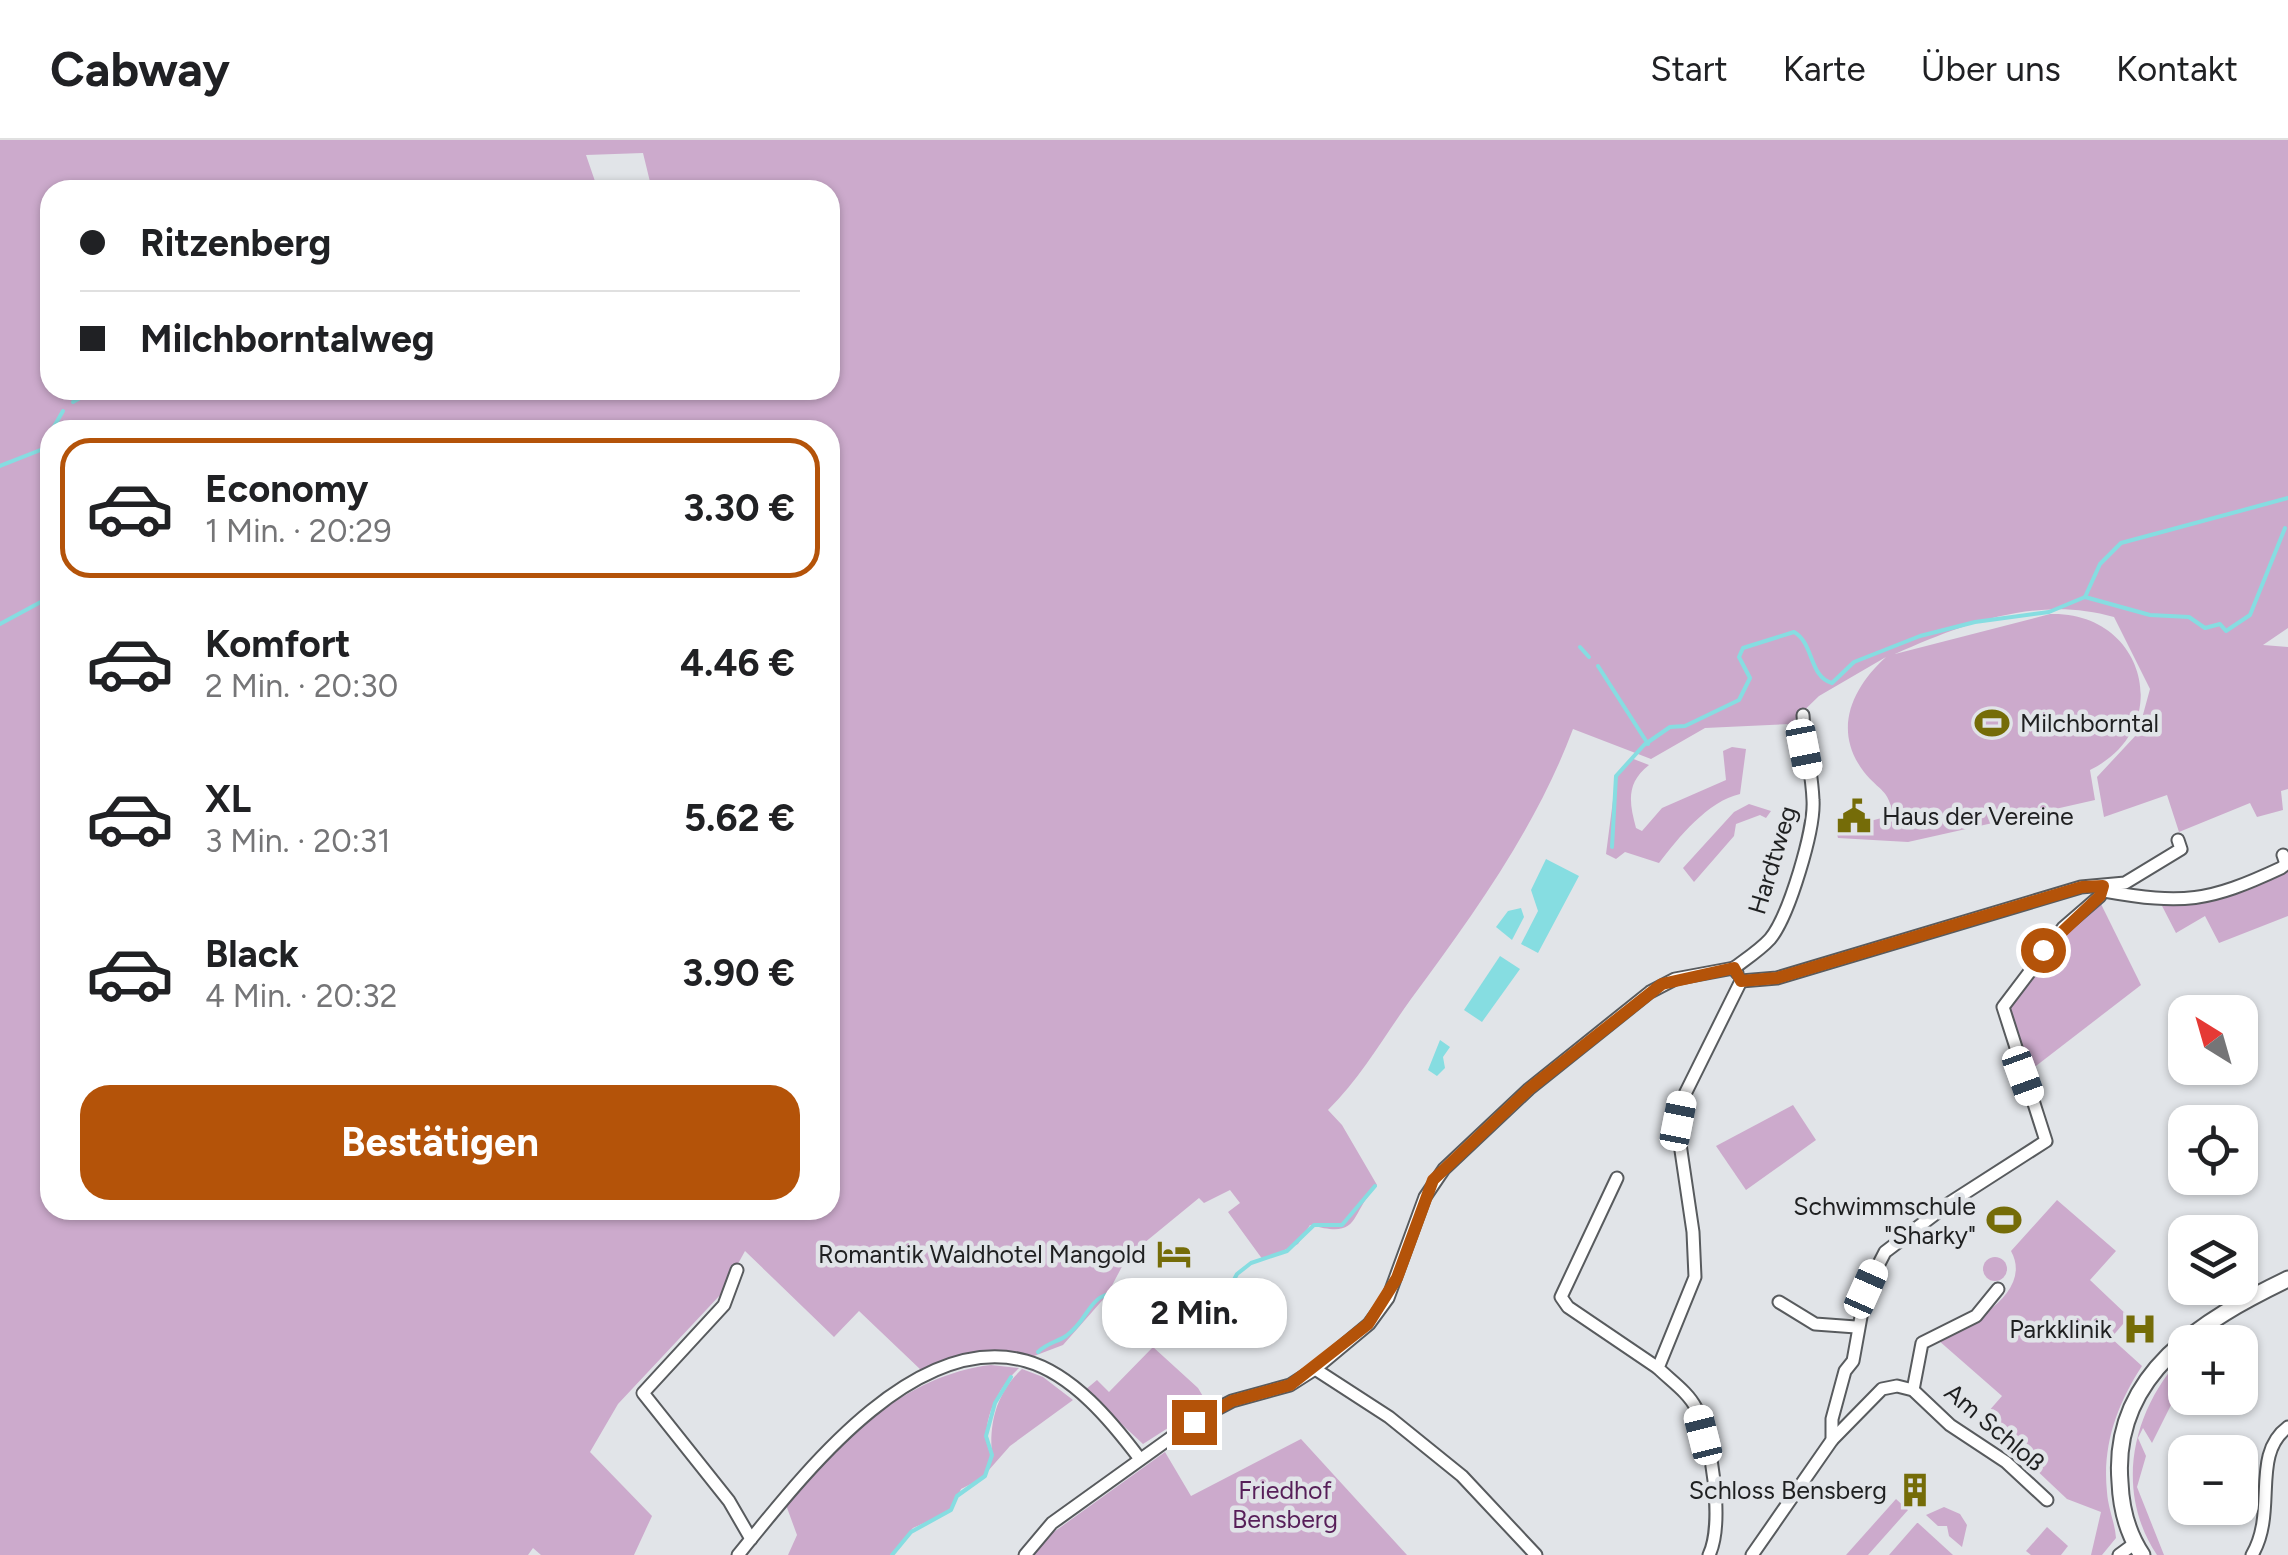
<!DOCTYPE html>
<html lang="de">
<head>
<meta charset="utf-8">
<style>
  :root { --surface:#fff; --page:#f2f2f2; --text:#202124; --muted:#757577; --line:#e0e0e0; --accent:#b45309 }
  body { margin:0; font-family:Figtree,sans-serif; background:var(--page); color:var(--text); height:100vh; display:flex; flex-direction:column; font-size:38px; white-space:nowrap }
  * { box-sizing:border-box; margin:0 }
  p { font-size:32px; color:var(--muted) }
  .icon { flex:none; width:55px; height:55px; fill:none; stroke:currentColor; stroke-width:2; stroke-linecap:round; stroke-linejoin:round }
  .map { position:relative; flex:1; overflow:hidden }
  .drawer { position:absolute; left:40px; top:280px; width:800px; height:800px; display:flex; flex-direction:column; background:var(--surface); border-radius:30px; box-shadow:0 2px 8px #0004 }
  .drawer>* { flex:none }
  .banner { position:absolute; left:40px; top:40px; width:800px; height:220px; border-radius:30px; box-shadow:0 2px 8px #0004; display:grid; align-content:center; height:220px; padding:0 40px; background:var(--surface) }
  .needle { width:65px; rotate:323deg }
  .controls { position:absolute; left:2168px; top:855px; display:grid; gap:20px }
  .controls a { display:grid; place-items:center; width:90px; height:90px; border-radius:20px; background:var(--surface); box-shadow:0 2px 8px #0004; font-size:50px }
  .end { position:absolute; width:45px; height:45px; margin:-22px; border:12px solid #b45309; background:#fff; box-shadow:0 0 0 5px #fff }
  .from { border-radius:50% }
  .bubble { position:absolute; height:70px; border-radius:30px; background:var(--surface); box-shadow:0 2px 8px #0004; font-size:32px; font-weight:700; line-height:70px; text-align:center }
  .car { position:absolute; width:30px; height:60px; margin:-30px -15px; border-radius:12px; box-shadow:0 0 8px 2px #0007; background:linear-gradient(#fff 24%,#345 0 40%,#fff 0 76%,#345 0 86%,#fff 0) }
  .banner b { display:flex; align-items:center; gap:35px; height:95px; font-size:38px }
  .banner b+b { border-top:2px solid var(--line) }
  .banner i { width:25px; height:25px; background:var(--text) }
  ul { padding:18px 0 0; list-style:none }
  li { display:flex; align-items:center; gap:30px; height:140px; margin:0 20px 15px; padding:0 20px; border:5px solid transparent; border-radius:30px }
  li div { flex:1 }
  li b { display:block; font-size:38px }
  li em { font-style:normal; font-weight:700 }
  li.active { border-color:var(--accent) }
  li>.icon { width:90px; height:90px; stroke-width:1.5 }
  .cta { display:flex; gap:20px; margin-top:auto; padding:20px 40px }
  .cta a { flex:1; height:115px; border-radius:30px; background:var(--accent); color:#fff; font-size:40px; font-weight:700; line-height:115px; text-align:center }
  header { display:flex; align-items:center; gap:60px; box-sizing:border-box; height:140px; padding:0 50px; background:var(--surface); border-bottom:2px solid var(--line) }
  header strong { font-size:48px }
  nav { display:flex; gap:55px; margin-inline-start:auto; font-size:35px }
  .map>svg:first-child { display:block }
  .green { fill:#cac; fill-rule:evenodd }
  .water { fill:#86dde1 }
  .lines { fill:none; stroke-linecap:round; stroke-linejoin:round }
  .stream { stroke:#86dde1; stroke-width:4 }
  .street-casing { stroke:#585b5e; stroke-width:15 }
  .secondary-casing { stroke:#585b5e; stroke-width:19 }
  .street { stroke:#fff; stroke-width:11 }
  .secondary { stroke:#fff; stroke-width:15 }
  .route { stroke:#b45309; stroke-width:12 }
  .labels { text-anchor:middle; dominant-baseline:central; stroke-width:9; stroke-linejoin:round; paint-order:stroke }
  .poi-label { font-size:25px; fill:#1f2021; stroke:#e1e4e8; text-anchor:end }
  .street-label { font-size:25px; fill:#1f2021; stroke:#e1e4e8 }
  .park-label { font-size:25px; fill:#571f59; stroke:#e1e4e8 }
</style>
</head>
<body>
<header>
<strong>Cabway</strong>
<nav><a>Start</a><a>Karte</a><a>Über uns</a><a>Kontakt</a></nav>
</header>
<div class="map">
<svg width="2288" height="1415" viewBox="0 0 2288 1415">
  <rect width="100%" height="100%" fill="#e1e4e8"/>
  <!-- green -->
  <g class="green">
    <path d="M0 0H2288V488L2263 505 2288 507V649L2281 651 2283 670 2257 677 2250 663 2179 692 2167 655 2104 677 2097 637 2138 593 2150 549 2114 477C2039 455 1964 483 1895 514L2050 474C2146 471 2176 588 2090 630L2095 660 1908 702 1838 698 1836 690 1893 675C1888 648 1880 652 1864 632 1832 590 1852 548 1886 517L1819 556 1790 584 1705 588 1651 619 1573 589C1536 688 1473 775 1411 859 1383 898 1362 936 1328 970L1342 985 1377 1045C1348 1076 1362 1099 1310 1085L1298 1104 1263 1120 1228 1072 1240 1063 1230 1050 1204 1063 1199 1058 1127 1117 1107 1155 1063 1205 1034 1216 1001 1210 969 1214 922 1231 859 1171 834 1197 745 1111 722 1153 618 1264 590 1312 652 1376 634 1415H541L533 1408 528 1415H0ZM643 13 652 50H830V250H50V50H598L586 15ZM50 290H830V1070H50Z"/>
    <path d="M1732 607 1746 609 1740 654C1708 661 1678 698 1659 723L1625 712 1616 719 1606 714 1616 637 1631 618 1649 625C1626 643 1629 662 1636 688L1642 691 1662 668 1726 640 1723 611Z"/>
    <path d="M1749 664 1771 671 1766 678 1760 675 1736 684 1734 696 1694 742 1683 728 1734 672Z"/>
    <path d="M2288 729V776L2219 803 2205 776 2176 793 2160 762C2215 765 2240 754 2288 729Z"/>
    <path d="M2100 762 2141 845 2028 932 2009 867 2048 814Z"/>
    <path d="M1793 965 1816 1000 1746 1050 1716 1006Z"/>
    <path d="M2057 1060 2116 1111 2090 1140 2129 1177 2111 1198 2142 1226C2117 1264 2102 1306 2107 1352 2108 1368 2115 1383 2116 1398L2102 1415H2091L2101 1372 2067 1359 2032 1326V1314L2012 1296 1999 1297 1981 1280 2002 1256 1938 1200C1969 1185 2034 1153 2011 1111Z"/>
    <circle cx="1995" cy="1129" r="12"/>
    <path d="M1153 1207 1198 1248 1207 1263 1143 1304 1085 1250 1097 1240 1109 1252Z"/>
    <path d="M2185 1214V1237L2152 1303 2143 1288 2138 1298 2146 1316 2137 1347 2164 1415H2157C2113 1349 2133 1267 2185 1214Z"/>
    <path d="M991 1225 1019 1228C998 1247 976 1288 992 1317 989 1283 996 1253 1022 1229L1043 1237 1073 1260 1010 1306 988 1331 991 1319 983 1338 961 1349 953 1367 938 1377 913 1388 890 1415H788L797 1395 786 1365C840 1302 904 1235 991 1225Z"/>
    <path d="M1301 1299 1407 1415H1032L1051 1394 1165 1312 1191 1356Z"/>
    <path d="M1896 1359 1908 1370 1868 1415H1846Z"/>
    <path d="M1944 1367 1960 1374 1967 1385 1962 1407 1949 1396 1947 1386H1938L1926 1375Z"/>
    <path d="M1917 1383H1918L1953 1415H1889Z"/>
    <path d="M2047 1387 2068 1406 2061 1415H2031L2026 1411Z"/>
  </g>
  <!-- water -->
  <g class="water">
    <path d="M1546 719 1579 736 1538 813 1521 804 1538 771 1531 750Z"/>
    <path d="M1521 768 1524 777 1512 800 1496 787 1508 771Z"/>
    <path d="M1500 816 1520 829 1482 882 1464 870Z"/>
    <path d="M1440 900 1450 907 1443 917 1445 928 1437 936 1428 930Z"/>
  </g>
  <g class="lines">
    <!-- stream -->
    <g class="stream">
      <path d="M73 262 92 251"/>
      <path d="M52 290 63 271"/>
      <path d="M0 326 43 309 50 295"/>
      <path d="M2085 457 2100 424 2121 403 2288 358"/>
      <path d="M0 484 50 457"/>
      <path d="M1580 507 1589 517"/>
      <path d="M1598 526 1648 604"/>
      <path d="M1612 707 1616 636 1644 605 1670 587 1685 586 1739 560 1750 538 1739 517 1743 508 1794 492C1814 503 1809 537 1832 543L1854 522 1920 496 1975 482 2049 472 2085 457 2150 475 2189 477 2205 488 2220 484 2226 491 2250 475 2285 388"/>
      <path d="M1134 1152 1141 1161"/>
      <path d="M1143 1164 1156 1156 1202 1177 1229 1149 1237 1134 1251 1123 1287 1111 1314 1085H1342L1375 1046"/>
      <path d="M1038 1212C1047 1203 1057 1202 1066 1196 1095 1175 1084 1150 1131 1152"/>
      <path d="M892 1415 911 1392 951 1370 957 1356 985 1336 992 1315 986 1296 995 1263 1011 1237"/>
    </g>
    <!-- street casing -->
    <g class="street-casing">
      <g id="street">
        <path d="M2104 751C2184 765 2208 762 2281 728L2286 724 2283 715"/>
        <path d="M1737 833 1734 828C1746 819 1760 810 1770 799 1789 776 1815 689 1813 660 1812 631 1804 604 1803 575"/>
        <path d="M1741 841 1777 838 2081 747 2125 743 2181 709 2178 700"/>
        <path d="M1617 1038 1561 1157 1568 1167 1658 1228"/>
        <path d="M737 1130 724 1165 643 1253 729 1361 751 1399"/>
        <path d="M1779 1162 1815 1184 1856 1187"/>
        <path d="M1315 1229 1389 1277 1462 1336 1536 1415"/>
        <path d="M1913 1250 1922 1203 1976 1176 1998 1149"/>
        <path d="M1832 1300 1882 1249 1897 1246 1913 1250 1950 1285 2006 1322 2047 1360"/>
        <path d="M738 1415C800 1339 912 1190 1026 1221 1073 1234 1112 1282 1140 1319"/>
        <path d="M1025 1415 1052 1383 1194 1281 1232 1261 1290 1245 1315 1229 1369 1184 1388 1158 1425 1057 1444 1029 1529 949 1650 852 1675 839 1734 828"/>
        <path d="M1709 1415C1724 1384 1712 1299 1696 1268 1688 1252 1670 1240 1658 1228L1695 1137 1693 1092 1679 997 1682 960 1741 841"/>
        <path d="M1752 1415 1832 1300V1279L1845 1231 1853 1221 1866 1149 1885 1112 1951 1062 2046 1001 2003 867 2063 788 2100 756 2103 747"/>
        <path d="M2119 1415 2134 1404"/>
        <path d="M2252 1415C2278 1371 2250 1315 2288 1287"/>
      </g>
    </g>
    <!-- secondary casing -->
    <g class="secondary-casing">
      <path id="secondary" d="M2142 1415C2128 1394 2121 1368 2120 1342 2111 1234 2203 1180 2288 1139"/>
    </g>
    <!-- street -->
    <use href="#street" class="street"/>
    <!-- secondary -->
    <use href="#secondary" class="secondary"/>
  </g>
  <g class="lines">
    <!-- route -->
    <path class="route" d="M1194 1282 1232 1261 1290 1245 1368 1184 1397 1138 1433 1040 1529 949 1662 844 1734 828 1741 841 1777 838 2082 747 2103 746 2100 756 2043 810"/>
  </g>
  <!-- icons -->
  <defs>
    <g id="stadium-bare" transform="scale(2.7)"><path d="M0-5a6.5 5 0 1 0 0 10a6.5 5 0 1 0 0-10ZM-3.5-1.8h7v3.6h-7Z" fill="#756c08" stroke="#e1e4e8" stroke-width="2.5" paint-order="stroke"/></g>
    <g id="civic-bare" transform="scale(2.7)"><path d="M-.6-6.5H3V-4.5H.6V-3L4-1V1h2V6H-6V1h2V-1L-.6-3ZM-1.2 2.5V6h2.4V2.5Z" fill="#756c08" stroke="#e1e4e8" stroke-width="2.5" paint-order="stroke"/></g>
    <g id="hotel-bare" transform="scale(2.7)"><path d="M-6-4.5h1.5V1H6V5H4.5V3h-9V5H-6ZM-4 0a1.8 1.8 0 1 1 3.6 0ZM.5 0V-2.5h3Q6-2.5 6 0Z" fill="#756c08" stroke="#e1e4e8" stroke-width="2.5" paint-order="stroke"/></g>
    <g id="hospital-bare" transform="scale(2.7)"><path d="M-5-5h3v3.5h4V-5h3V5h-3V1.5h-4V5h-3Z" fill="#756c08" stroke="#e1e4e8" stroke-width="2.5" paint-order="stroke"/></g>
    <g id="building-bare" transform="scale(2.7)"><path d="M-4-6H4V6H1V3H-1V6H-4ZM-2.5-4.3h1.7v1.8h-1.7ZM.8-4.3h1.7v1.8H.8ZM-2.5-1h1.7V.8h-1.7ZM.8-1h1.7V.8H.8Z" fill="#756c08" stroke="#e1e4e8" stroke-width="2.5" paint-order="stroke"/></g>
  </defs>
  <g fill-rule="evenodd">
    <use href="#stadium-bare" x="1992" y="583"/>
    <use href="#civic-bare" x="1854" y="676"/>
    <use href="#stadium-bare" x="2004" y="1080"/>
    <use href="#hotel-bare" x="1174" y="1114"/>
    <use href="#hospital-bare" x="2140" y="1189"/>
    <use href="#building-bare" x="1915" y="1350"/>
  </g>
  <g class="labels">
    <!-- poi labels -->
    <g class="poi-label">
      <text x="2020" y="583" text-anchor="start">Milchborntal</text>
      <text x="1882" y="676" text-anchor="start">Haus der Vereine</text>
      <text x="1976" y="1066">Schwimmschule<tspan x="1976" dy="29">"Sharky"</tspan></text>
      <text x="1146" y="1114">Romantik Waldhotel Mangold</text>
      <text x="2112" y="1189">Parkklinik</text>
      <text x="1887" y="1350">Schloss Bensberg</text>
    </g>
    <!-- street labels -->
    <g class="street-label">
      <text transform="translate(1772 720) rotate(-73)">Hardtweg</text>
      <text transform="translate(1995 1287) rotate(40)">Am Schloß</text>
    </g>
    <!-- park labels -->
    <g class="park-label">
      <text x="1285" y="1350">Friedhof<tspan x="1285" dy="29">Bensberg</tspan></text>
    </g>
  </g>
</svg>
<div class="controls">
<a><svg class="needle" viewBox="-14 -14 28 28"><path d="M0-13l5 13h-10z" fill="#e53935"/><path d="M0 13l5-13h-10z" fill="#757577"/></svg></a>
<a><svg class="icon" aria-label="locate" viewBox="0 0 24 24"><circle cx="12" cy="12" r="6"/><path d="M12 2v4M12 18v4M2 12h4M18 12h4"/></svg></a>
<a><svg class="icon" aria-label="layers" viewBox="0 0 24 24"><path d="M12 4l9 5-9 5-9-5zM3 14l9 5 9-5"/></svg></a>
<a>+</a>
<a>−</a>
</div>
<i class="end from" style="left:2043px;top:810px"></i>
<i class="end" style="left:1194px;top:1282px"></i>
<div class="bubble" style="left:1102px;top:1138px;width:185px">2 Min.</div>
<i class="car" style="left:1804px;top:609px;rotate:169deg"></i>
<i class="car" style="left:2023px;top:936px;rotate:160deg"></i>
<i class="car" style="left:1678px;top:981px;rotate:11deg"></i>
<i class="car" style="left:1866px;top:1149px;rotate:24deg"></i>
<i class="car" style="left:1703px;top:1295px;rotate:346deg"></i>
<div class="banner">
<b><i class="from"></i>Ritzenberg</b>
<b><i></i>Milchborntalweg</b>
</div>
<section class="drawer">
<ul>
<li class="active"><svg class="icon" aria-label="car" viewBox="0 0 24 24"><path d="M5 17H2v-5l4-1 3-4h7l3 4 3 1v5h-3M9 17h6M6 11h13"/><circle cx="7" cy="17" r="2"/><circle cx="17" cy="17" r="2"/></svg><div><b>Economy</b><p>1 Min. · 20:29</p></div><em>3.30 €</em></li>
<li><svg class="icon" aria-label="car" viewBox="0 0 24 24"><path d="M5 17H2v-5l4-1 3-4h7l3 4 3 1v5h-3M9 17h6M6 11h13"/><circle cx="7" cy="17" r="2"/><circle cx="17" cy="17" r="2"/></svg><div><b>Komfort</b><p>2 Min. · 20:30</p></div><em>4.46 €</em></li>
<li><svg class="icon" aria-label="car" viewBox="0 0 24 24"><path d="M5 17H2v-5l4-1 3-4h7l3 4 3 1v5h-3M9 17h6M6 11h13"/><circle cx="7" cy="17" r="2"/><circle cx="17" cy="17" r="2"/></svg><div><b>XL</b><p>3 Min. · 20:31</p></div><em>5.62 €</em></li>
<li><svg class="icon" aria-label="car" viewBox="0 0 24 24"><path d="M5 17H2v-5l4-1 3-4h7l3 4 3 1v5h-3M9 17h6M6 11h13"/><circle cx="7" cy="17" r="2"/><circle cx="17" cy="17" r="2"/></svg><div><b>Black</b><p>4 Min. · 20:32</p></div><em>3.90 €</em></li>
</ul>
<div class="cta"><a>Bestätigen</a></div>
</section>
</div>
</body>
</html>
